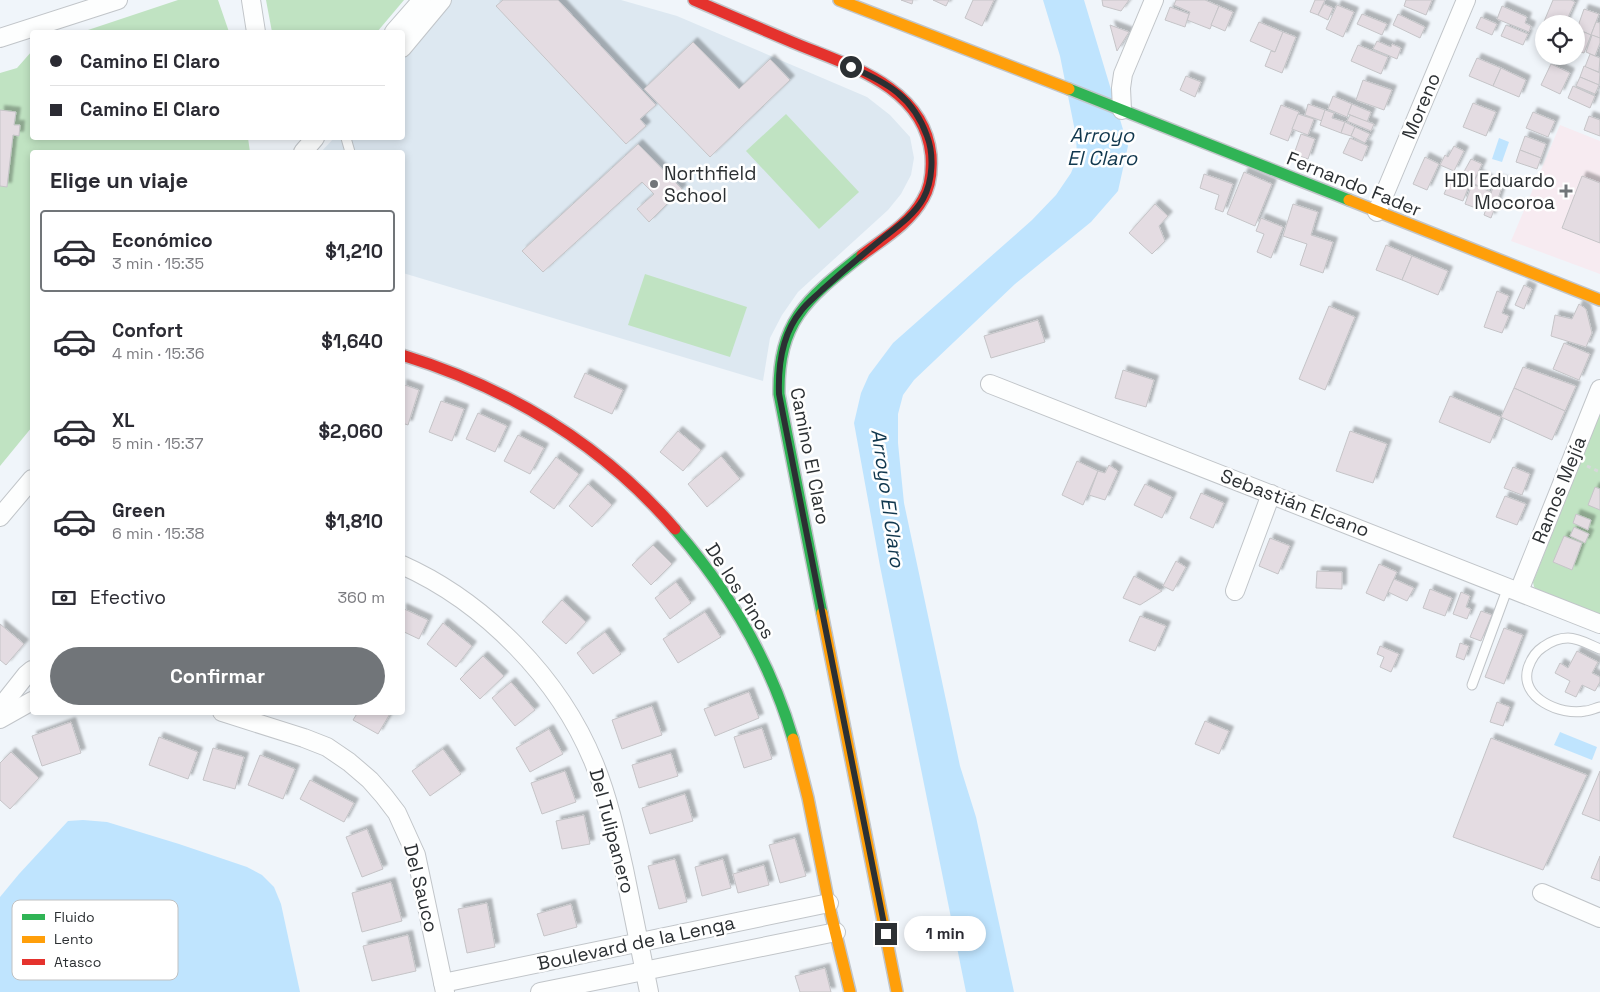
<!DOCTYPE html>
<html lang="es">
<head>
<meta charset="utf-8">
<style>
  :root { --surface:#fff; --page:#f2f2f3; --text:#2b2b33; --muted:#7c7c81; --line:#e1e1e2; --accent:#717579 }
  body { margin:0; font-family:"Space Grotesk",sans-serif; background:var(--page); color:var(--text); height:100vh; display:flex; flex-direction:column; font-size:19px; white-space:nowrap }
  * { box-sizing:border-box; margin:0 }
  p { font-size:16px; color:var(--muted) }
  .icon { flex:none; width:28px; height:28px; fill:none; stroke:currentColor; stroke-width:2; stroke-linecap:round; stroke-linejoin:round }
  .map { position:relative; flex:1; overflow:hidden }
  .side { position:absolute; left:30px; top:150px; width:375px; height:565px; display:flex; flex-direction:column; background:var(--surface); border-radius:5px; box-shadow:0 2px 8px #0003 }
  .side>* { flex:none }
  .top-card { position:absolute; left:30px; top:30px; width:375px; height:110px; border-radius:5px; box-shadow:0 2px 8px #0003; display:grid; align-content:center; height:110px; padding:0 20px; background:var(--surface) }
  .tools { position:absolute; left:1535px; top:15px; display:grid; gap:10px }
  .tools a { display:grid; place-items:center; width:50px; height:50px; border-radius:50%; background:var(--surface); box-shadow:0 2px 8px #0003; font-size:25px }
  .end { position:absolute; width:22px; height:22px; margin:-11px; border:6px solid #2c3033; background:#fff; box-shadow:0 0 0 2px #fff }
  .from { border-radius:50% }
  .bubble { position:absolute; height:35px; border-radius:18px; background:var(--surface); box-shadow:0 2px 8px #0003; font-size:16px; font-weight:700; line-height:35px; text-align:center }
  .top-card b { display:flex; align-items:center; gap:18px; height:48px; font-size:19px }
  .top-card b+b { border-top:1px solid var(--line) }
  .top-card i { width:12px; height:12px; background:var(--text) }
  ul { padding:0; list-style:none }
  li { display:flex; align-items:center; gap:15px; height:82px; margin:0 10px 8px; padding:0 10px; border:2px solid transparent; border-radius:5px }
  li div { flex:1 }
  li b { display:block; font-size:19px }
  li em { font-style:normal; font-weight:700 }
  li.current { border-color:var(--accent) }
  li>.icon { width:45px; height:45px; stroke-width:1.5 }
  h2 { padding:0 20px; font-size:22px; line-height:60px }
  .pay { display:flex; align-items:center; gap:12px; height:55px; padding:0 20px; font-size:19px }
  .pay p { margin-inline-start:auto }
  .cta { display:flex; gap:10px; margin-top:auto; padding:10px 20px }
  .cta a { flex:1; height:58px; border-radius:30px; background:var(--accent); color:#fff; font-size:20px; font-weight:700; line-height:58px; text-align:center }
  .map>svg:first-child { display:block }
  .built { fill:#dde8f1 }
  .medical { fill:#f7ebf1 }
  .green { fill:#c0e3c2 }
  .water { fill:#bfe4fe }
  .building { fill:#e4dce2; stroke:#c5c4c7; filter:url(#shadow) }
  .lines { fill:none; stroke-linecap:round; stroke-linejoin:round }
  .lane-casing { stroke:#c1c5c9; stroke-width:11 }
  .street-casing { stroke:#c1c5c9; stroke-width:20 }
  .fast-casing { stroke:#c1c5c9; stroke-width:14 }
  .slow-casing { stroke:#c1c5c9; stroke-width:14 }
  .jam-casing { stroke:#c1c5c9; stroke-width:14 }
  .path { stroke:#d6d8d9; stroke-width:3; stroke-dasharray:4 4; stroke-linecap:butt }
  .lane { stroke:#fdfefe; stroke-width:9 }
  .street { stroke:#fdfefe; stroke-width:18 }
  .fast { stroke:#30b455; stroke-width:11 }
  .slow { stroke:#ff9f0a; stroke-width:11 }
  .jam { stroke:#e5322d; stroke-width:11 }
  .route { stroke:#2c3033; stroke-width:6 }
  .poi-dot { fill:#717579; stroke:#fff; stroke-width:2 }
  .labels { text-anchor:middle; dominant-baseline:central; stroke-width:5; stroke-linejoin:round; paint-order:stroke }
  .street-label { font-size:19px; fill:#2c3033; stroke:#fff }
  .poi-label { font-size:19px; fill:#2c3033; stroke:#fff; text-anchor:start }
  .water-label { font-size:20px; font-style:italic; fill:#10374e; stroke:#fff }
  .key { fill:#fff; stroke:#c0c1c2; stroke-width:1 }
  .key-label { font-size:14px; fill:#2c3033 }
</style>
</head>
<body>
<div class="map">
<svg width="1600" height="992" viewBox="0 0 1600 992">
  <defs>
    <filter id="shadow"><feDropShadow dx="4.5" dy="-4.5" stdDeviation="1" flood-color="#0004"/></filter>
  </defs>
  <rect width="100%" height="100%" fill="#f0f5fa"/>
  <!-- built -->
  <path class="built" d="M449 0H621L677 16 867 97 890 115 910 137 914 158 911 175 901 194 888 210 798 292 782 315 770 338 763 381 403 273 402 152H321L334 138H402L403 56Z"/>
  <!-- medical -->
  <path class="medical" d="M1560 125 1600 141V274L1511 241Z"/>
  <!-- green -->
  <g class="green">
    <path d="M178 0H218L229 32H82Z"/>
    <path d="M266 0H404L377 32H272Z"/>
    <path d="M32 51V138H248L250 152H32V427L0 466V73L17 68Z"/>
    <path d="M786 114 859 192 819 229 746 151Z"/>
    <path d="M645 274 747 307 730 357 628 325Z"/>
    <path d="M1600 413V616L1538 591 1534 587 1533 582Z"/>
  </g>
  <!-- water -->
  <g class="water">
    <path d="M1043 0H1084L1128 146 1118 191 1091 222 1015 284 914 380 903 395 898 414V443L904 503 960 766 976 817 1014 992H966L880 566 854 423 861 393 869 375 893 343 1032 220 1056 195 1071 173 1077 158 1076 136 1060 56Z"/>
    <path d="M1499 138 1509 142 1502 162 1492 159Z"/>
    <path d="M1560 732 1597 747 1592 760 1554 745Z"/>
    <path d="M83 820 107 822 179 844 247 867 262 875 274 887 281 904 300 992H0V897L19 874 68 821Z"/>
  </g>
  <!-- building -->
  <g class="building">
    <path d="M503 0H558L656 105 640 119 646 126 626 144 496 6Z"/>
    <path d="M901 0H913L912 4Z"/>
    <path d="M933 0H949L946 6Z"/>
    <path d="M973 0H994L982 26 965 18Z"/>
    <path d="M1102 0H1129L1121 11 1103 6Z"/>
    <path d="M1176 0H1205L1219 6 1210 29 1187 20 1190 12 1174 5Z"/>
    <path d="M1315 0H1325L1318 15 1310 12Z"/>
    <path d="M1406 0H1432L1426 15 1404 6Z"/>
    <path d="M1553 0H1571L1575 2 1565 24H1543Z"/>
    <path d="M1324 4 1333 8 1328 20 1318 15Z"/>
    <path d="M1337 5 1354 12 1343 37 1326 29Z"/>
    <path d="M1219 6 1233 12 1225 31 1211 25Z"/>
    <path d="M1502 6 1527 17 1525 23 1531 26 1529 32 1497 19Z"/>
    <path d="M1170 7 1189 14 1185 27 1165 20Z"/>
    <path d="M1584 9 1599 14 1591 35 1577 29Z"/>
    <path d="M1362 14 1387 24 1382 35 1357 24Z"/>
    <path d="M1398 14 1425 27 1420 38 1393 25Z"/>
    <path d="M1481 17 1497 24 1492 35 1476 28Z"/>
    <path d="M1259 22 1283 32 1275 52 1250 41Z"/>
    <path d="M1596 22 1600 23V38L1591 35Z"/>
    <path d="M1110 25 1129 32 1117 51Z"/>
    <path d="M1506 25 1528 34 1523 45 1501 36Z"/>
    <path d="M1283 32 1296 37 1282 73 1265 66 1271 51 1275 52Z"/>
    <path d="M1584 32 1591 35 1584 53 1577 51Z"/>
    <path d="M1592 35 1600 38V43L1595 56 1586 52Z"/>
    <path d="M1377 41 1391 47 1392 44 1401 48 1397 59 1373 49Z"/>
    <path d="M693 42 739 89 770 59 790 80 710 157 644 89Z"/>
    <path d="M1358 45 1388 57 1381 74 1351 61Z"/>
    <path d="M1590 54 1600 58 1599 72 1585 67Z"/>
    <path d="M1477 58 1501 68 1493 86 1469 76Z"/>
    <path d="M1551 64 1570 73 1560 94 1541 85Z"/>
    <path d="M1584 66 1600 73 1599 85 1580 77Z"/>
    <path d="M1501 68 1526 80 1519 97 1493 86Z"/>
    <path d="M1186 76 1201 82 1195 97 1180 90Z"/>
    <path d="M1580 77 1599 85 1595 94 1576 86Z"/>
    <path d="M1363 80 1392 90 1384 110 1356 100Z"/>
    <path d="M1573 86 1595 96 1590 108 1568 98Z"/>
    <path d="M1333 96 1352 104 1347 117 1328 109Z"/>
    <path d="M1473 103 1496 112 1486 136 1463 127Z"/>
    <path d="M1308 104 1325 110 1322 121 1305 115Z"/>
    <path d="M1352 104 1371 112 1367 122 1348 114Z"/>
    <path d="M1281 105 1299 112 1288 141 1270 134Z"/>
    <path d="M0 110 16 112 14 125H20L19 136 13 135 7 187 0 186Z"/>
    <path d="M1325 110 1334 113 1332 118 1345 122 1341 133 1320 125Z"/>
    <path d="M1533 112 1555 121 1548 137 1526 128Z"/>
    <path d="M1298 114 1314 119 1308 135 1292 129Z"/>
    <path d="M1350 115 1374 124 1371 131 1347 121Z"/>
    <path d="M1589 116 1600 120V136L1584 130Z"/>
    <path d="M1345 122 1355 127 1351 136 1341 133Z"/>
    <path d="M1355 127 1370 134 1365 143 1351 136Z"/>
    <path d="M1301 134 1315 139 1308 159 1294 154Z"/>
    <path d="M1525 136 1546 144 1541 158 1520 150Z"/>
    <path d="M1350 138 1368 146 1362 161 1343 153Z"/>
    <path d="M638 144 682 189 649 222 637 209 654 194 642 182 543 272 522 251Z"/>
    <path d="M1454 146 1464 151 1454 171 1440 165 1445 155 1448 157Z"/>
    <path d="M1520 150 1541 158 1537 169 1516 162Z"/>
    <path d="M1425 157 1439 164 1427 190 1413 184Z"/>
    <path d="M1471 159 1482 164 1473 183 1461 177Z"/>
    <path d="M1244 172 1272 184 1255 226 1227 214Z"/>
    <path d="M1204 174 1233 184 1223 212 1215 209 1219 195 1200 188Z"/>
    <path d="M1478 174 1489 180 1484 189 1473 183Z"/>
    <path d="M1452 176 1470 183 1463 201 1444 194Z"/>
    <path d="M1582 176 1600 183V243L1562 228Z"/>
    <path d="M1496 179 1504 181 1497 202 1489 199Z"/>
    <path d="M1472 184 1491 192 1484 211 1465 204Z"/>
    <path d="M1489 199 1497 202 1491 218 1484 215Z"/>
    <path d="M1155 204 1168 216 1159 226 1165 241 1152 254 1129 233Z"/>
    <path d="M1293 204 1318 212 1311 235 1333 242 1323 273 1300 265 1307 244 1283 236Z"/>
    <path d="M1261 218 1283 227 1271 258 1257 252 1264 234 1256 231Z"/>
    <path d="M1386 245 1412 256 1402 280 1376 270Z"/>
    <path d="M1412 256 1448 271 1438 295 1402 280Z"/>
    <path d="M1524 285 1532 289 1524 309 1515 305Z"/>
    <path d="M1497 291 1509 296 1502 313 1509 316 1502 333 1484 327Z"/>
    <path d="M1579 304 1586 309 1592 333 1586 347 1551 336 1555 315 1572 319Z"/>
    <path d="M1329 306 1355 317 1325 390 1299 379Z"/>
    <path d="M1038 320 1045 342 991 358 984 336Z"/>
    <path d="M1564 343 1590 354 1579 380 1553 369Z"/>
    <path d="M1523 367 1576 386 1565 411 1514 388Z"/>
    <path d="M1123 370 1154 380 1146 407 1115 398Z"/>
    <path d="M585 373 623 390 612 414 574 397Z"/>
    <path d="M402 384 419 390 408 425 402 423Z"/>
    <path d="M1514 388 1565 411 1552 440 1501 417Z"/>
    <path d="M1450 396 1501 417 1490 443 1439 422Z"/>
    <path d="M441 401 464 409 452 441 429 432Z"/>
    <path d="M478 413 507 426 495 452 466 439Z"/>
    <path d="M678 431 701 450 683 471 660 452Z"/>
    <path d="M1350 431 1387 444 1373 483 1336 471Z"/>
    <path d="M518 435 544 448 530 474 504 461Z"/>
    <path d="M721 456 740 479 707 507 688 484Z"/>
    <path d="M556 457 579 474 554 509 530 492Z"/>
    <path d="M1077 461 1098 471 1083 505 1062 495Z"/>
    <path d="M1109 465 1118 471 1105 500 1089 495 1098 471 1105 473Z"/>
    <path d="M1513 467 1530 474 1522 495 1504 488Z"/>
    <path d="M588 484 612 505 592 527 569 506Z"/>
    <path d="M1145 484 1172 497 1162 518 1134 505Z"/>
    <path d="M1595 487 1600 489V510L1588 505Z"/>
    <path d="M1201 493 1224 503 1213 528 1190 518Z"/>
    <path d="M1505 496 1526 504 1517 525 1496 517Z"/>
    <path d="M1576 514 1591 520 1588 530 1573 523Z"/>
    <path d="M1574 527 1589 534 1585 543 1570 536Z"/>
    <path d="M1564 536 1582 543 1572 570 1553 562Z"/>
    <path d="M1270 538 1290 546 1278 574 1259 566Z"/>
    <path d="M653 545 672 564 651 585 632 565Z"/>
    <path d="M1176 561 1186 567 1173 591 1163 586Z"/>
    <path d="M1379 564 1397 572 1384 601 1366 593Z"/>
    <path d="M1317 571 1342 572V589L1316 588Z"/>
    <path d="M1134 576 1162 591 1140 605 1123 598Z"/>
    <path d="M1394 579 1414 588 1407 601 1388 592Z"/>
    <path d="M676 582 691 603 670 619 655 598Z"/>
    <path d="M1430 589 1452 598 1445 616 1423 608Z"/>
    <path d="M1461 592 1470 596 1466 607 1471 609 1467 619 1453 614Z"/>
    <path d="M562 600 586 622 566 644 542 622Z"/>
    <path d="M402 608 428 620 419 639 402 631Z"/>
    <path d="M1481 611 1492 615 1481 641 1470 637Z"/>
    <path d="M705 612 721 637 678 663 663 639Z"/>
    <path d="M1140 616 1166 626 1155 651 1129 641Z"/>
    <path d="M443 623 472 646 456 667 427 644Z"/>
    <path d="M0 624 24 644 6 665 0 660Z"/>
    <path d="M1504 628 1523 635 1504 684 1485 677Z"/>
    <path d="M605 632 621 654 593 674 577 653Z"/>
    <path d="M1460 643 1469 646 1464 660 1456 657Z"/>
    <path d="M1380 646 1399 654 1391 672 1380 667 1384 657 1377 654Z"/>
    <path d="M1577 651 1598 662 1592 673 1600 677V682L1595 691 1582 685 1576 697 1565 692 1570 681 1555 673 1560 663 1568 668Z"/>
    <path d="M483 656 504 676 480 699 460 679Z"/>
    <path d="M511 682 535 710 515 726 492 698Z"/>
    <path d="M749 692 759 718 715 736 704 709Z"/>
    <path d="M1497 702 1510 707 1503 726 1490 722Z"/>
    <path d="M652 706 662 735 622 749 612 720Z"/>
    <path d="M358 712H391L378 734 353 720Z"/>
    <path d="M1205 721 1229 731 1219 754 1195 744Z"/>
    <path d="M71 722 81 753 42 766 32 736Z"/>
    <path d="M762 728 772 759 744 768 734 737Z"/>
    <path d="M549 729 563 754 530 772 516 748Z"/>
    <path d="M159 737 198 752 188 779 149 765Z"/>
    <path d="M1491 738 1587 775 1543 870 1453 837Z"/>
    <path d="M213 748 244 757 235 789 203 780Z"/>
    <path d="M443 749 461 774 430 796 412 771Z"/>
    <path d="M11 752 39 778 10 809 0 800V763Z"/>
    <path d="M671 753 678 776 639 788 632 765Z"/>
    <path d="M260 755 295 769 283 799 248 785Z"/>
    <path d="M565 771 576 802 542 814 531 783Z"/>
    <path d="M1600 771V821L1582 814Z"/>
    <path d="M310 780 354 803 344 822 300 799Z"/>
    <path d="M685 794 693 821 650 834 642 808Z"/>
    <path d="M584 815 590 844 562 849 556 821Z"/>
    <path d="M367 829 383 869 362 877 346 837Z"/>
    <path d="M795 838 806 876 780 883 769 845Z"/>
    <path d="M1600 856V881L1591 878Z"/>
    <path d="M675 859 687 902 659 909 648 866Z"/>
    <path d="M723 859 731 888 702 896 695 867Z"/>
    <path d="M764 865 769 885 738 893 733 874Z"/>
    <path d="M391 882 402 921 362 932 352 893Z"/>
    <path d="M487 903 495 947 467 953 458 909Z"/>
    <path d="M571 904 577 927 544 936 537 914Z"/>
    <path d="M408 935 416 971 372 981 363 946Z"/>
    <path d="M825 968 831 992H800L795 976Z"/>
  </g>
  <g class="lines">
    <!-- lane casing -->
    <g class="lane-casing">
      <g id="lane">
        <path d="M346 138 350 152"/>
        <path d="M1600 649C1590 645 1579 638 1568 638 1560 638 1550 642 1543 647 1535 652 1531 659 1528 668 1519 698 1561 716 1585 711 1590 711 1595 708 1600 707"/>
        <path d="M1472 685 1508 587"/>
      </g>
    </g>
    <!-- street casing -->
    <g class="street-casing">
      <g id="street">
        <path d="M251 0 256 32"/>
        <path d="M394 32 422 0"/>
        <path d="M0 38 118 0"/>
        <path d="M402 48 442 0"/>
        <path d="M1122 110 1121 88 1123 74 1154 0"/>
        <path d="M303 152 315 138"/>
        <path d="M1377 212 1466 0"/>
        <path d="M990 384 1600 624"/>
        <path d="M0 517 32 479"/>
        <path d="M402 565C485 602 560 679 594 763 608 797 616 833 624 869 632 910 641 951 649 992"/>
        <path d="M1235 591 1271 494"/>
        <path d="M1519 591 1600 389"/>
        <path d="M0 708 26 675 32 670"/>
        <path d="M222 712 304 738 327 747 349 762 370 780 384 796 397 813 416 855 445 992"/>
        <path d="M0 719 32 701"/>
        <path d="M1542 893 1600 918"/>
        <path d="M443 983 829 903"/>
        <path d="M540 992 836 932"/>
      </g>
    </g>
    <!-- fast casing -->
    <g class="fast-casing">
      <g id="fast">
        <path d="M1069 89 1349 200"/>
        <path d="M675 529C729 591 770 660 793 739"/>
        <path d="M822 613 779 394C778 320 808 298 862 255"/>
      </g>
    </g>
    <!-- slow casing -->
    <g class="slow-casing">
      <g id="slow">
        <path d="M839 0 1069 89"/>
        <path d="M1349 200 1600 300"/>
        <path d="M822 613 897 992"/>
        <path d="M793 739 808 798 831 914 850 992"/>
      </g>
    </g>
    <!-- jam casing -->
    <g class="jam-casing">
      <g id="jam">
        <path d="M694 0C727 14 759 28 792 42 846 65 924 85 931 155 932 170 931 186 923 199 910 223 883 239 862 255"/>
        <path d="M402 355C509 388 602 444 675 529"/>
      </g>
    </g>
    <!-- path -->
    <path class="path" d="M1587 466 1600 472"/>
    <!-- lane -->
    <use href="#lane" class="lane"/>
    <!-- street -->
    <use href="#street" class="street"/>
    <!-- fast -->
    <use href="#fast" class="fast"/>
    <!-- slow -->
    <use href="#slow" class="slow"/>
    <!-- jam -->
    <use href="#jam" class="jam"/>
  </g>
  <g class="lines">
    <!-- route -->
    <path class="route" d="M851 67C888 83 913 97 927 136 934 154 933 181 923 199 914 215 897 227 883 238 862 255 842 272 822 290 815 297 807 303 801 311 782 334 778 366 779 394L886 934"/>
  </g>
  <!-- markers -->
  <g class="poi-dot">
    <circle cx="654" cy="184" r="5"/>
    <path d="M1563.5 183.5h5v5h5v5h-5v5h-5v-5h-5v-5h5z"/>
  </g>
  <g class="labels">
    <!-- street labels -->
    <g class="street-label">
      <text transform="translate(1421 106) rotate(-67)">Moreno</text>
      <text transform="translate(1354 184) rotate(22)">Fernando Fader</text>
      <text transform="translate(810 456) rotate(79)">Camino El Claro</text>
      <text transform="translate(1559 490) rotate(-68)">Ramos Mejía</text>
      <text transform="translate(1295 503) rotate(21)">Sebastián Elcano</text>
      <text transform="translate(740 591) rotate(57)">De los Pinos</text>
      <text transform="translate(612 831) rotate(75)">Del Tulipanero</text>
      <text transform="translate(421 888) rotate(76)">Del Sauco</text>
      <text transform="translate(636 943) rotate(-12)">Boulevard de la Lenga</text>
    </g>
    <!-- poi labels -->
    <g class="poi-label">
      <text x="664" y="173">Northfield<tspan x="664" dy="22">School</tspan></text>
      <text x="1555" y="180" text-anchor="end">HDI Eduardo<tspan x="1555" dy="22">Mocoroa</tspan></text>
    </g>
    <!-- water labels -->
    <g class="water-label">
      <text x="1102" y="135">Arroyo<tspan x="1102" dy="23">El Claro</tspan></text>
      <text transform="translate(888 498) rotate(82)">Arroyo El Claro</text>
    </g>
  </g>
  <!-- legend -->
  <rect x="12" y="900" width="166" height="80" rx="8" class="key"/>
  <rect x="22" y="914" width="23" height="6" fill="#30b455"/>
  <rect x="22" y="936" width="23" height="7" fill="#ff9f0a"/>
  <rect x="22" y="959" width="23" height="6" fill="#e5322d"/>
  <g class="key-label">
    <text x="54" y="922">Fluido</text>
    <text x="54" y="944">Lento</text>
    <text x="54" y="967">Atasco</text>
  </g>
</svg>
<div class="tools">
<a><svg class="icon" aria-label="locate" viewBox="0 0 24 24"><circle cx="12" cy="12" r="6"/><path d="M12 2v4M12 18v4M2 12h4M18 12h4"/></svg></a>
</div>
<i class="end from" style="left:851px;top:67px"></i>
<i class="end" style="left:886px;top:934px"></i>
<div class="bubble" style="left:904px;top:916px;width:82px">1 min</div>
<div class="top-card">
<b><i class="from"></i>Camino El Claro</b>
<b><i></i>Camino El Claro</b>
</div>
<section class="side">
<h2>Elige un viaje</h2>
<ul>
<li class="current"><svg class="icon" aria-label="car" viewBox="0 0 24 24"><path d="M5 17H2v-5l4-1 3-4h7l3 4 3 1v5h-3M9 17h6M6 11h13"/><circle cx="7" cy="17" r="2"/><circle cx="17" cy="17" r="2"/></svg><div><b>Económico</b><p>3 min · 15:35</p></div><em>$1,210</em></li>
<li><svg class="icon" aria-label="car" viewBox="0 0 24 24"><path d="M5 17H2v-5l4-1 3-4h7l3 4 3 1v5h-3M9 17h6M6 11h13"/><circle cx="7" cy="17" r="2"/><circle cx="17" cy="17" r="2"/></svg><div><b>Confort</b><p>4 min · 15:36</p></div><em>$1,640</em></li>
<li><svg class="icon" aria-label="car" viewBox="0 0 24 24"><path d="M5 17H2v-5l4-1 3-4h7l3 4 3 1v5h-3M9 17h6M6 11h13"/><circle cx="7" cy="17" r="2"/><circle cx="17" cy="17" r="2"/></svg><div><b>XL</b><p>5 min · 15:37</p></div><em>$2,060</em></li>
<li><svg class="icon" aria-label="car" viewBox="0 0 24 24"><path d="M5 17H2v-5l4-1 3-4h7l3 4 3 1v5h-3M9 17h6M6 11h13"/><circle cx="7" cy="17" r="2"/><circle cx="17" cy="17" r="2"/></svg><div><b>Green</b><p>6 min · 15:38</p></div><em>$1,810</em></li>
</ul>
<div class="pay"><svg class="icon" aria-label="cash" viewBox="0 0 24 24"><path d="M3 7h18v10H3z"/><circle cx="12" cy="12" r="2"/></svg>Efectivo<p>360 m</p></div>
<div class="cta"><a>Confirmar</a></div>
</section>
</div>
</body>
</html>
